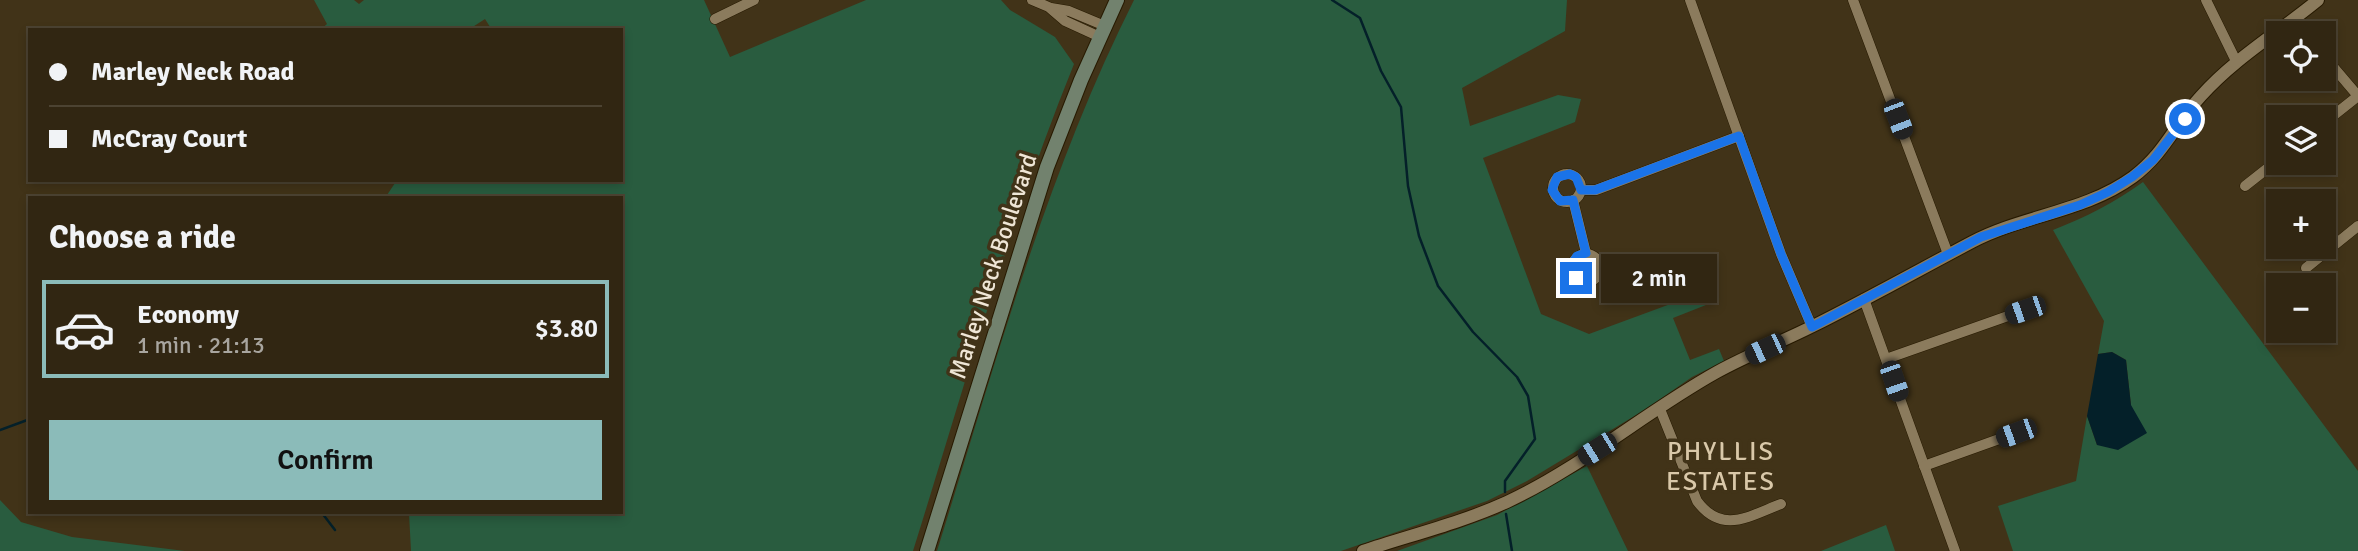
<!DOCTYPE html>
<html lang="en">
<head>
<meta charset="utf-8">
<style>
  :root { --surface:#312612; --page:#392e1b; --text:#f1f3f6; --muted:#a8a59f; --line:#4c4332; --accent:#8bbbb9 }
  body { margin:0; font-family:Signika,sans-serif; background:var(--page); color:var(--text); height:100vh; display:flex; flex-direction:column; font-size:26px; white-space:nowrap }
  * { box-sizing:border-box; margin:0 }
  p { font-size:23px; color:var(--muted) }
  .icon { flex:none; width:38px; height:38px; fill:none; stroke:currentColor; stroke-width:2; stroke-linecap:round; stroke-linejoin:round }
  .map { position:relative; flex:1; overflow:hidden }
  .panel { position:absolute; left:28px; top:196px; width:595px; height:318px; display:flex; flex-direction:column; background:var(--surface); border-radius:0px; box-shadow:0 4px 10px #0003,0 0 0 2px var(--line) }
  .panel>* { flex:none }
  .hud { position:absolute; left:28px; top:28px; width:595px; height:154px; border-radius:0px; box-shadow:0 4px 10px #0003,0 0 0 2px var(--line); display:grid; align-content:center; height:154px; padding:0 21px; background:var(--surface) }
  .tools { position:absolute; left:2266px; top:21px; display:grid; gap:14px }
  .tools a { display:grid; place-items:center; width:70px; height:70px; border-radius:0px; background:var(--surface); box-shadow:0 4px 10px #0003,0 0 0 2px var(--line); font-size:35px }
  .end { position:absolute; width:32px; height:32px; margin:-16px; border:9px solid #1a73e8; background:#fff; box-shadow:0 0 0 4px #fff }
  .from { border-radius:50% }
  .bubble { position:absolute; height:49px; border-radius:0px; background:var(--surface); box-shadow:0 4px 10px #0003,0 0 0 2px var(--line); font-size:23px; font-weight:600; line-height:49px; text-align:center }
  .car { position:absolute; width:21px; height:42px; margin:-21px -10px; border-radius:9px; box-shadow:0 0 5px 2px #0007; background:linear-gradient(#222 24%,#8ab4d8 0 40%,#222 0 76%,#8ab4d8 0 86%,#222 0) }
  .hud b { display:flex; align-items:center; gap:24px; height:66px; font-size:26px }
  .hud b+b { border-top:2px solid var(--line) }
  .hud i { width:18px; height:18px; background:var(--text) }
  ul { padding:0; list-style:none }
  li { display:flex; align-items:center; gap:21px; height:98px; margin:0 14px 10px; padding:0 7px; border:4px solid transparent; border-radius:0px }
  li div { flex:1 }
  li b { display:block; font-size:26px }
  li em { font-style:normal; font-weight:600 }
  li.current { border-color:var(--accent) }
  li>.icon { width:63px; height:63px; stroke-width:1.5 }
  h2 { padding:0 21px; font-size:32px; line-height:84px }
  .cta { display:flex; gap:14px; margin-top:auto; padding:14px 21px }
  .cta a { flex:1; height:80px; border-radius:0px; background:var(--accent); color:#111; font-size:28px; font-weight:600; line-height:80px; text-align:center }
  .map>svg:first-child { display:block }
  .green { fill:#295c3f }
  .water { fill:#042029 }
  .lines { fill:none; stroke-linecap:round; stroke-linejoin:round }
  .stream { stroke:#042029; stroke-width:2.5 }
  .minor-casing { stroke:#271a01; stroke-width:11 }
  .tertiary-casing { stroke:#271a01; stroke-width:14 }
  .secondary-casing { stroke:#271a01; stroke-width:16 }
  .minor { stroke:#8b7b5d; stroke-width:10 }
  .tertiary { stroke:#8b7b5d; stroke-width:12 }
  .secondary { stroke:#72826e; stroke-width:14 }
  .route { stroke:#1a73e8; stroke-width:9 }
  .labels { text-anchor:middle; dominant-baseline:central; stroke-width:7; stroke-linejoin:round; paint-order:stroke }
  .street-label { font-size:24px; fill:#efe6d6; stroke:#413318 }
  .neighbourhood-label { font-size:26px; letter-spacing:2px; fill:#d9c8a9; stroke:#413318 }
</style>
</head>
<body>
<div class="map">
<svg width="2358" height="551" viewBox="0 0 2358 551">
  <rect width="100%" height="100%" fill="#413318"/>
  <!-- green -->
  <g class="green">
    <path d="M314 0H354L359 4 364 0H704L730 57 866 0H1001L1010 10 1055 37 1074 64C1010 222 964 388 913 551H411L409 513H621V198H385L397 180H621V30H492L485 19 468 30H320L327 24Z"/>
    <path d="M1134 0H1567L1565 31 1462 88 1470 126 1558 95 1581 99 1575 122 1483 158 1541 314 1589 334 1703 292 1706 305 1673 318 1690 360 1719 349 1724 361 1692 377 1646 409 1527 481 1487 501 1341 551H937C995 365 1046 175 1134 0Z"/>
    <path d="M2143 182 2358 471V551H2013L1998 506 2076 481 2087 416 2097 445 2131 405 2126 360 2112 352 2098 354 2104 321 2053 230C2086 217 2114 203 2143 182Z"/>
    <path d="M1587 466 1628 551H1397L1497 515Z"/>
    <path d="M0 500 21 522 72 537 185 551H0Z"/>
    <path d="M1886 525 1895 551H1821Z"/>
  </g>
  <!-- water -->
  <path class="water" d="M2112 352 2126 360 2131 405 2147 433 2118 450 2097 445 2087 416 2098 354Z"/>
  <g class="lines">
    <!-- stream -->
    <g class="stream">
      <path d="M1332 0 1360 18 1381 71 1401 107 1408 186 1419 236 1438 286 1473 332 1517 377 1528 396 1535 439 1505 481V492"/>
      <path d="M0 430 30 419"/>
      <path d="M322 513 335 530"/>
      <path d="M1506 514 1512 551"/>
    </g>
    <!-- minor casing -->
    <g class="minor-casing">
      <g id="minor">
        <path d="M1032 0 1051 8 1069 11 1105 26"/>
        <path d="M1690 0 1781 254 1812 327"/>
        <path d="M1853 0 1948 254"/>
        <path d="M2206 0 2236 61"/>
        <path d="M1051 9 1065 21 1100 37"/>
        <path d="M715 19 754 0"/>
        <path d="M2295 19 2306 33"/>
        <path d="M2324 56 2358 96 2324 123"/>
        <circle cx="1567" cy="188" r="14"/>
        <path d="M2245 186 2278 160"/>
        <path d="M1581 190H1596L1739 136"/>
        <path d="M1573 200 1586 253"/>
        <circle cx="1586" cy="268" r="14"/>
        <path d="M2306 268 2358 226"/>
        <path d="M1864 299 1955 551"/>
        <path d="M1886 359 2025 310"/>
        <path d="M1660 409 1697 501C1722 535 1749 516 1781 504"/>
        <path d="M1924 466 2016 433"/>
      </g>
    </g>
    <!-- tertiary casing -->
    <g class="tertiary-casing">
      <path id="tertiary" d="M1363 551C1411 535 1461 523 1507 502 1582 467 1645 412 1717 372 1748 355 1781 342 1813 326 1867 299 1919 270 1972 242 2023 215 2085 212 2133 177 2165 153 2175 124 2201 96 2235 58 2279 32 2318 0"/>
    </g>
    <!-- secondary casing -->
    <g class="secondary-casing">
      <path id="secondary" d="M927 551 1047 167 1081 80 1117 0"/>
    </g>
    <!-- minor -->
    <use href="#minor" class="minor"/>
    <!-- tertiary -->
    <use href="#tertiary" class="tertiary"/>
    <!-- secondary -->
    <use href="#secondary" class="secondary"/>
  </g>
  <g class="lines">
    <!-- route -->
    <path class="route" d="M1576 278 1572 264 1577 256 1586 253 1573 200 1560 201 1552 190 1557 177 1570 174 1576 177 1581 190H1595L1739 136 1781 254 1812 327 1981 237 2080 205 2108 192 2132 177 2153 160 2185 119"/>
  </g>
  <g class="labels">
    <!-- street labels -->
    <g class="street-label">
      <text transform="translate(993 266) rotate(-72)">Marley Neck Boulevard</text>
    </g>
    <!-- neighbourhood labels -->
    <g class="neighbourhood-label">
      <text x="1721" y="452">PHYLLIS<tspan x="1721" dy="30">ESTATES</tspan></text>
    </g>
  </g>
</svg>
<div class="tools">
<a><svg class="icon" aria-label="locate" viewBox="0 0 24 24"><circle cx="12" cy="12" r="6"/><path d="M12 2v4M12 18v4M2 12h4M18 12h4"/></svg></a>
<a><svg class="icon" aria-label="layers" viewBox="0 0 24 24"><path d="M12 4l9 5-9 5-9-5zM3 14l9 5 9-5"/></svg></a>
<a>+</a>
<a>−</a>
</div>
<i class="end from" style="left:2185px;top:119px"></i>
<i class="end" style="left:1576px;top:278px"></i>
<div class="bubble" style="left:1601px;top:254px;width:116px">2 min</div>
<i class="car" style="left:1898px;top:119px;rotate:159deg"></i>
<i class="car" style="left:2025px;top:310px;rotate:251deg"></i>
<i class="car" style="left:1765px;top:349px;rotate:245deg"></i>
<i class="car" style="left:1894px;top:381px;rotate:161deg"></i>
<i class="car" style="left:2016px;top:433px;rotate:250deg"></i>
<i class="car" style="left:1597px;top:449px;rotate:238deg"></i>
<div class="hud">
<b><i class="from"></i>Marley Neck Road</b>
<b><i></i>McCray Court</b>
</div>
<section class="panel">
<h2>Choose a ride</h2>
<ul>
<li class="current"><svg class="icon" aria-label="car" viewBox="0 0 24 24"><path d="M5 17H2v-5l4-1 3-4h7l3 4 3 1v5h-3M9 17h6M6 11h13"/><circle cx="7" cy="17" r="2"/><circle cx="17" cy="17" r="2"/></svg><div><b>Economy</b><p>1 min · 21:13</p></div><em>$3.80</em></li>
</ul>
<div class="cta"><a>Confirm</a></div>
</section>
</div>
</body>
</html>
